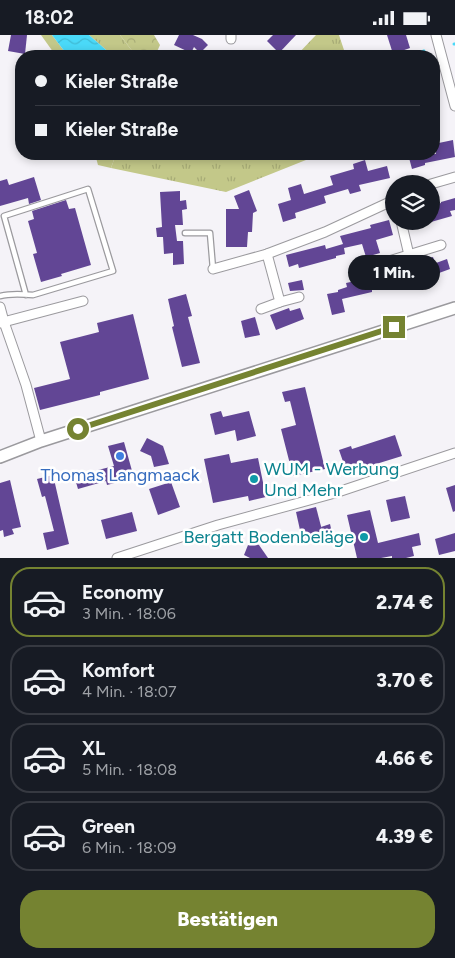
<!DOCTYPE html>
<html lang="de">
<head>
<meta charset="utf-8">
<style>
  :root { --surface:#171b24; --page:#242831; --text:#f1f3f6; --muted:#9ea1a6; --line:#363941; --accent:#758331 }
  body { margin:0; font-family:Figtree,sans-serif; background:var(--page); color:var(--text); height:100vh; display:flex; flex-direction:column; font-size:19px; white-space:nowrap }
  * { box-sizing:border-box; margin:0 }
  p { font-size:16px; color:var(--muted) }
  .icon { flex:none; width:28px; height:28px; fill:none; stroke:currentColor; stroke-width:2; stroke-linecap:round; stroke-linejoin:round }
  .map { position:relative; height:523px; overflow:hidden }
  .sheet { display:flex; flex-direction:column; background:var(--surface); flex:1 }
  .sheet>* { flex:none }
  .hud { position:absolute; left:15px; top:15px; width:425px; height:110px; border-radius:20px; box-shadow:0 2px 8px #0003; display:grid; align-content:center; height:110px; padding:0 20px; background:var(--surface) }
  .fabs { position:absolute; left:385px; top:140px; display:grid; gap:10px }
  .fabs a { display:grid; place-items:center; width:55px; height:55px; border-radius:50%; background:var(--surface); box-shadow:0 2px 8px #0003; font-size:25px }
  .end { position:absolute; width:22px; height:22px; margin:-11px; border:6px solid #758331; background:#fff; box-shadow:0 0 0 2px #fff }
  .from { border-radius:50% }
  .bubble { position:absolute; height:35px; border-radius:18px; background:var(--surface); box-shadow:0 2px 8px #0003; font-size:16px; font-weight:800; line-height:35px; text-align:center }
  .hud b { display:flex; align-items:center; gap:18px; height:48px; font-size:19px }
  .hud b+b { border-top:1px solid var(--line) }
  .hud i { width:12px; height:12px; background:var(--text) }
  ul { padding:9px 0 0; list-style:none }
  li { display:flex; align-items:center; gap:15px; height:70px; margin:0 10px 8px; padding:0 10px; border:2px solid var(--line); border-radius:20px }
  li div { flex:1 }
  li b { display:block; font-size:19px }
  li em { font-style:normal; font-weight:800 }
  li.selected { border-color:var(--accent) }
  li>.icon { width:45px; height:45px; stroke-width:1.5 }
  .action { display:flex; gap:10px; margin-top:auto; padding:10px 20px }
  .action a { flex:1; height:58px; border-radius:20px; background:var(--accent); color:#fff; font-size:20px; font-weight:800; line-height:58px; text-align:center }
  .status { display:flex; justify-content:space-between; align-items:center; height:35px; padding:0 25px; background:var(--surface); direction:ltr }
  .status svg { height:14px; fill:currentColor }
  .map>svg:first-child { display:block }
  .grass { fill:url(#grass-tufts) }
  .park { fill:url(#park-crowns) }
  .water { fill:url(#water-waves) }
  .lines { fill:none; stroke-linecap:round; stroke-linejoin:round }
  .stream { stroke:#4ad9f8; stroke-width:3 }
  .building { fill:#624695 }
  .service-casing { stroke:#9b9a9e; stroke-width:7 }
  .minor-casing { stroke:#9b9a9e; stroke-width:11 }
  .tertiary-casing { stroke:#9b9a9e; stroke-width:14 }
  .service { stroke:#fff; stroke-width:4.5 }
  .minor { stroke:#fff; stroke-width:9 }
  .tertiary { stroke:#fff; stroke-width:11 }
  .route { stroke:#758331; stroke-width:6 }
  .shop-dot { fill:#3f7fe0; stroke:#fff; stroke-width:2 }
  .culture-dot { fill:#0f9aa8; stroke:#fff; stroke-width:2 }
  .labels { text-anchor:middle; dominant-baseline:central; stroke-width:5; stroke-linejoin:round; paint-order:stroke }
  .culture-label { font-size:18px; fill:#0d838f; stroke:#fff; text-anchor:start }
  .shop-label { font-size:18px; fill:#366cbe; stroke:#fff }
</style>
</head>
<body>
<div class="status"><b>18:02</b><svg viewBox="0 0 49 12"><path d="M0 12V9h3v3zM5 12V6h3v6zM10 12V3h3v9zM15 12V0h3v12zM26 1h20v11H26zM47 4h2v5h-2z"/></svg></div>
<div class="map">
<svg width="455" height="523" viewBox="0 0 455 523">
  <defs>
    <pattern id="grass-tufts" width="24" height="20" patternUnits="userSpaceOnUse" patternTransform="scale(1.25)"><rect width="24" height="20" fill="#c3c889"/><path d="M3 7l-1-3M5 7V3M7 7l1-3M15 17l-1-3M17 17v-4M19 17l1-3" fill="none" stroke="#a7ab76"/></pattern>
    <pattern id="park-crowns" width="20" height="18" patternUnits="userSpaceOnUse" patternTransform="scale(1.25)"><rect width="20" height="18" fill="#c3c889"/><path d="M2 6a3 3 0 1 1 6 0M12 15a3 3 0 1 1 6 0" fill="none" stroke="#a7ab76"/></pattern>
    <pattern id="water-waves" width="16" height="10" patternUnits="userSpaceOnUse" patternTransform="scale(1.25)"><rect width="16" height="10" fill="#4ad9f8"/><path d="M0 5q4-4 8 0t8 0" fill="none" stroke="#40bad4"/></pattern>
  </defs>
  <rect width="100%" height="100%" fill="#f5f3f8"/>
  <!-- grass -->
  <g class="grass">
    <path d="M41 0H52L68 21H56Z"/>
    <path d="M89 0H120L136 21H113Z"/>
    <path d="M316 0H339L346 21H296Z"/>
    <path d="M116 119H321L226 157 111 133Z"/>
  </g>
  <!-- park -->
  <g class="park">
    <path d="M120 0H154L160 10 155 21H136Z"/>
    <path d="M95 119H116L111 133 98 130Z"/>
  </g>
  <!-- water -->
  <path class="water" d="M52 0H89L113 21H68Z"/>
  <g class="lines">
    <!-- stream -->
    <g class="stream">
      <path d="M454 9H455"/>
      <path d="M412 21 424 16"/>
    </g>
  </g>
  <!-- building -->
  <g class="building">
    <path d="M11 0H27L25 19 8 16Z"/>
    <path d="M179 0H193L202 4 208 10 200 18 194 12 191 18 174 10Z"/>
    <path d="M273 0H296L279 18 267 6Z"/>
    <path d="M387 0H406L410 13 393 19Z"/>
    <path d="M453 105 455 122 425 128V130L412 134 408 119H436L434 109Z"/>
    <path d="M365 125 368 136 387 131 390 143 359 150 361 156 350 159 348 154 324 161 326 168 295 178 296 183 283 187 278 169 291 165 288 153 301 149 304 159 333 150 330 141 354 134 353 129Z"/>
    <path d="M34 142 41 165 29 169 28 163 0 171V146L7 144 9 150Z"/>
    <path d="M249 155 257 176 253 178 252 197H248L247 212H226V174H239L234 161Z"/>
    <path d="M180 156V166L186 165 187 174 182 175 183 190H175L177 206H183L184 229 173 230V218L164 219 163 202H157L156 193 162 192 160 157Z"/>
    <path d="M455 163V175L450 176 452 181 431 187V171L441 168V167Z"/>
    <path d="M66 165 69 174 75 173 91 230 61 239 62 241 41 247 33 219 37 218 28 186 34 184 32 176Z"/>
    <path d="M389 185 393 200 376 205 380 218 366 222 362 209 344 213 345 219 336 221V223L299 233 298 229 289 232 286 220 325 210 326 214 343 209 340 201 371 193 370 190Z"/>
    <path d="M433 222 437 234 420 240 416 227Z"/>
    <path d="M447 224 450 234 439 238 436 228Z"/>
    <path d="M393 233 397 247 372 254V257L342 264 345 277 332 280 327 259 338 257V255L347 252 346 248 374 242 373 239Z"/>
    <path d="M302 245 304 255 290 256 288 248Z"/>
    <path d="M186 259 192 281 188 282 200 328 182 332 172 292 174 291 168 264Z"/>
    <path d="M289 273 290 276 300 273 304 284 276 295 270 280Z"/>
    <path d="M133 279 149 344 100 357V360L40 375 34 353 70 344 60 307 99 297 97 288Z"/>
    <path d="M255 282 260 300 245 303 241 286Z"/>
    <path d="M305 352 325 434 293 441 281 394 296 390 290 366 285 367 282 357Z"/>
    <path d="M221 376 223 382 249 376 256 401 237 406 235 395 215 400 210 379Z"/>
    <path d="M395 400 402 421 347 438 339 415 351 411 352 414Z"/>
    <path d="M147 403 163 411 169 429 154 432 151 421 140 416Z"/>
    <path d="M124 407 134 443 107 450 106 446 78 454 75 444 99 438 98 435 114 431 108 411Z"/>
    <path d="M229 419 231 428 258 423 266 462 249 466 248 461 213 468 204 424Z"/>
    <path d="M53 440 69 509 47 515 43 498 54 496 45 461 42 462 37 444Z"/>
    <path d="M10 445 21 492 12 494 14 499 4 502 3 495 0 496V448Z"/>
    <path d="M171 447 180 472 158 480 149 454Z"/>
    <path d="M455 450V476L453 477 446 453Z"/>
    <path d="M405 461 410 483 391 487 386 465Z"/>
    <path d="M316 472 323 499 302 504 296 477Z"/>
    <path d="M370 475 378 508 419 498 421 510 412 512 414 521 406 523H392V521L381 523H357L347 480Z"/>
    <path d="M132 477 137 496 106 504 101 485Z"/>
    <path d="M330 489 334 507 325 509 321 492Z"/>
    <path d="M455 498V516L439 520 435 504Z"/>
    <path d="M255 508 259 510 268 523H250L244 520 248 510Z"/>
  </g>
  <g class="lines">
    <!-- service casing -->
    <g class="service-casing">
      <g id="service">
        <path d="M185 198H210L213 234"/>
        <path d="M0 261C11 258 22 259 33 260L113 236 88 154 4 181 26 260"/>
      </g>
    </g>
    <!-- minor casing -->
    <g class="minor-casing">
      <g id="minor">
        <path d="M231 0V4"/>
        <path d="M436 0 455 71"/>
        <path d="M431 149 455 142"/>
        <path d="M401 186 409 220"/>
        <path d="M267 219 280 267"/>
        <path d="M389 226 441 210"/>
        <path d="M213 234 267 219 325 197 394 165"/>
        <path d="M0 272 4 287 26 350 41 406"/>
        <path d="M261 274 280 267 299 262"/>
        <path d="M0 288 83 266"/>
        <path d="M117 523 218 490 335 458 455 418"/>
      </g>
    </g>
    <!-- tertiary casing -->
    <g class="tertiary-casing">
      <path id="tertiary" d="M0 422 41 406 455 273"/>
    </g>
    <!-- service -->
    <use href="#service" class="service"/>
    <!-- minor -->
    <use href="#minor" class="minor"/>
    <!-- tertiary -->
    <use href="#tertiary" class="tertiary"/>
  </g>
  <g class="lines">
    <!-- route -->
    <path class="route" d="M78 394 394 292"/>
  </g>
  <!-- markers -->
  <circle class="shop-dot" cx="120" cy="421" r="5"/>
  <g class="culture-dot">
    <circle cx="254" cy="444" r="5"/>
    <circle cx="364" cy="502" r="5"/>
  </g>
  <g class="labels">
    <!-- culture labels -->
    <g class="culture-label">
      <text x="264" y="434">WUM - Werbung<tspan x="264" dy="21">Und Mehr</tspan></text>
      <text x="354" y="502" text-anchor="end">Bergatt Bodenbeläge</text>
    </g>
    <!-- shop labels -->
    <g class="shop-label">
      <text x="120" y="440">Thomas Langmaack</text>
    </g>
  </g>
</svg>
<div class="fabs">
<a><svg class="icon" aria-label="layers" viewBox="0 0 24 24"><path d="M12 4l9 5-9 5-9-5zM3 14l9 5 9-5"/></svg></a>
</div>
<i class="end from" style="left:78px;top:394px"></i>
<i class="end" style="left:394px;top:292px"></i>
<div class="bubble" style="left:348px;top:220px;width:92px">1 Min.</div>
<div class="hud">
<b><i class="from"></i>Kieler Straße</b>
<b><i></i>Kieler Straße</b>
</div>
</div>
<section class="sheet">
<ul>
<li class="selected"><svg class="icon" aria-label="car" viewBox="0 0 24 24"><path d="M5 17H2v-5l4-1 3-4h7l3 4 3 1v5h-3M9 17h6M6 11h13"/><circle cx="7" cy="17" r="2"/><circle cx="17" cy="17" r="2"/></svg><div><b>Economy</b><p>3 Min. · 18:06</p></div><em>2.74 €</em></li>
<li><svg class="icon" aria-label="car" viewBox="0 0 24 24"><path d="M5 17H2v-5l4-1 3-4h7l3 4 3 1v5h-3M9 17h6M6 11h13"/><circle cx="7" cy="17" r="2"/><circle cx="17" cy="17" r="2"/></svg><div><b>Komfort</b><p>4 Min. · 18:07</p></div><em>3.70 €</em></li>
<li><svg class="icon" aria-label="car" viewBox="0 0 24 24"><path d="M5 17H2v-5l4-1 3-4h7l3 4 3 1v5h-3M9 17h6M6 11h13"/><circle cx="7" cy="17" r="2"/><circle cx="17" cy="17" r="2"/></svg><div><b>XL</b><p>5 Min. · 18:08</p></div><em>4.66 €</em></li>
<li><svg class="icon" aria-label="car" viewBox="0 0 24 24"><path d="M5 17H2v-5l4-1 3-4h7l3 4 3 1v5h-3M9 17h6M6 11h13"/><circle cx="7" cy="17" r="2"/><circle cx="17" cy="17" r="2"/></svg><div><b>Green</b><p>6 Min. · 18:09</p></div><em>4.39 €</em></li>
</ul>
<div class="action"><a>Bestätigen</a></div>
</section>
</body>
</html>
